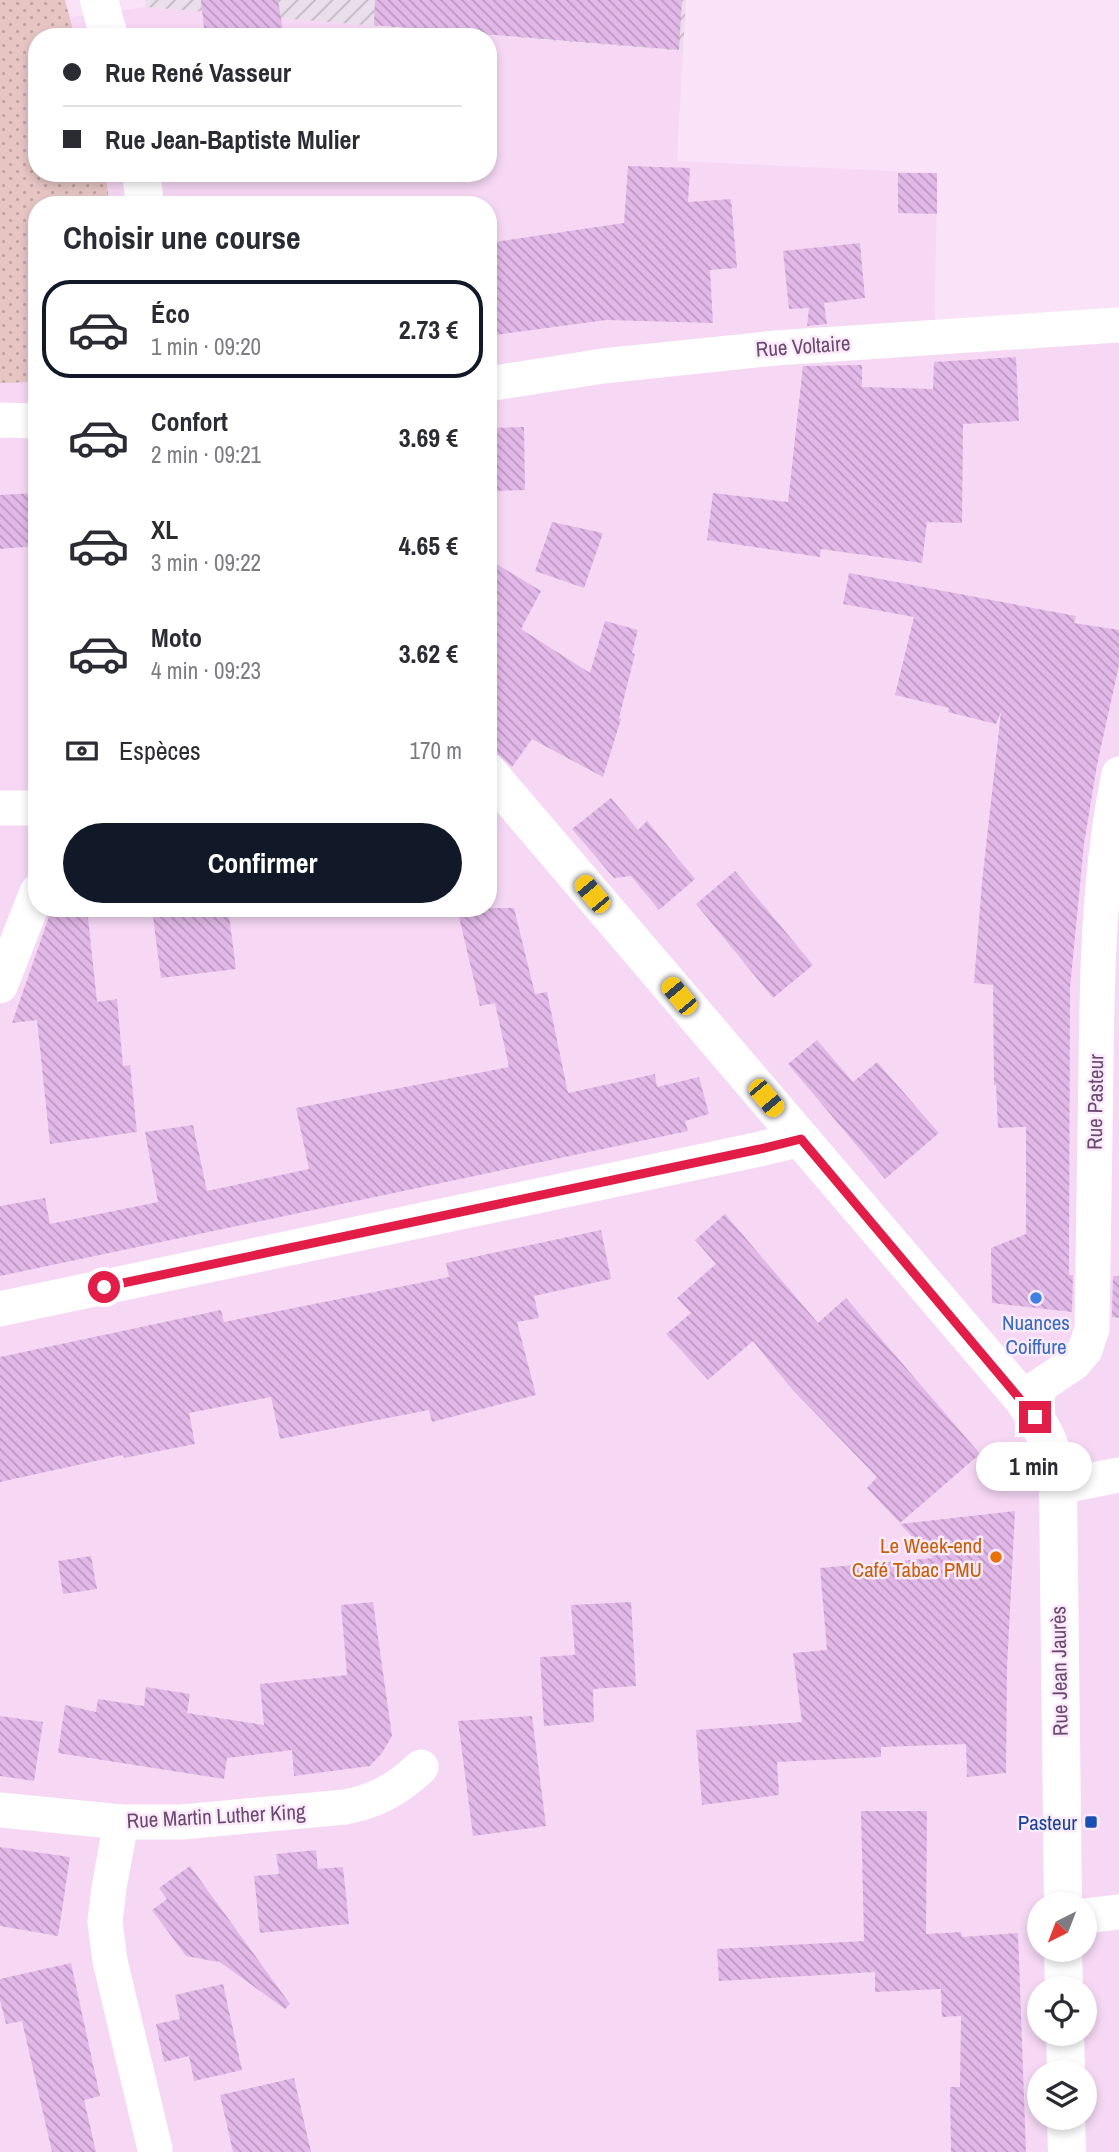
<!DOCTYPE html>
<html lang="fr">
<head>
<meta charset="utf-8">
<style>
  :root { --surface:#fff; --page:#f7f7f7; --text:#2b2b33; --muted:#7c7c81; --line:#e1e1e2; --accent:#111827 }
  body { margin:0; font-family:"Archivo Narrow",sans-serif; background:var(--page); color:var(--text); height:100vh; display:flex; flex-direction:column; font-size:26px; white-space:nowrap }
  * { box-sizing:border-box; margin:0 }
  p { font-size:23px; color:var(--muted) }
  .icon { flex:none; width:38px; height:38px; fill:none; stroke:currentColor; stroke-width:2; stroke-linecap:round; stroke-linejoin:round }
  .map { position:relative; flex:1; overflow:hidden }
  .side { position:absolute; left:28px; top:196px; width:469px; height:721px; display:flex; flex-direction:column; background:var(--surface); border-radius:28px; box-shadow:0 4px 10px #0003 }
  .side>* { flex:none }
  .banner { position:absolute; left:28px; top:28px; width:469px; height:154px; border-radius:28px; box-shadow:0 4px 10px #0003; display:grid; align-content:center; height:154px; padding:0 35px; background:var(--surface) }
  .needle { width:46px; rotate:222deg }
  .fabs { position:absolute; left:1027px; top:1892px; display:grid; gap:14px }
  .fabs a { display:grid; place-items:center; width:70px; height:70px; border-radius:50%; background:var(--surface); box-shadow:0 4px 10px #0003; font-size:35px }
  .end { position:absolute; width:32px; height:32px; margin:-16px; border:9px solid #e11d48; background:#fff; box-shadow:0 0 0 4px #fff }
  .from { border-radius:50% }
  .bubble { position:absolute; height:49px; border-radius:24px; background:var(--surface); box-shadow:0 4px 10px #0003; font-size:23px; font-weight:700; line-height:49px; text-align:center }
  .car { position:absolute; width:21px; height:42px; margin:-21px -10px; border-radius:9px; box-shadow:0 0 5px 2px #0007; background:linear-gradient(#f5c518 24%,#345 0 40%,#f5c518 0 76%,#345 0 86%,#f5c518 0) }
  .banner b { display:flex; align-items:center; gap:24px; height:66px; font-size:26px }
  .banner b+b { border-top:2px solid var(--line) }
  .banner i { width:18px; height:18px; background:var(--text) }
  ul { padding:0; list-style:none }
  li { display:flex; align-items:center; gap:21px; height:98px; margin:0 14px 10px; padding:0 21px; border:4px solid transparent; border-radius:28px }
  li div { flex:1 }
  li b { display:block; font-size:26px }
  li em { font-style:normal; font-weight:700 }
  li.active { border-color:var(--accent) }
  li>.icon { width:63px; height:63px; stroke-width:1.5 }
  h2 { padding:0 35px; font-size:32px; line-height:84px }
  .pay { display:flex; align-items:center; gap:18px; height:77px; padding:0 35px; font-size:26px }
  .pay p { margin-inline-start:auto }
  .button { display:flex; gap:14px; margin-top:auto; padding:14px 35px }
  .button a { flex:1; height:80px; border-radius:42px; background:var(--accent); color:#fff; font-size:28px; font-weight:700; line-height:80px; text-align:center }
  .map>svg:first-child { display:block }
  .residential { fill:#f6d8f5; fill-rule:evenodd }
  .industrial { fill:url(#industrial-furrows) }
  .grass { fill:url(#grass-dots) }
  .building { fill:url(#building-back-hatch) }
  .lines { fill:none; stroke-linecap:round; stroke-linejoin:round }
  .street { stroke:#fff; stroke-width:35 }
  .secondary { stroke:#fff; stroke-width:38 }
  .route { stroke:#e11d48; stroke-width:9 }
  .shop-dot { fill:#3f7fe0; stroke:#fde9fc; stroke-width:2.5 }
  .food-dot { fill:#e8710a; stroke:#fde9fc; stroke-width:2.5 }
  .transit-dot { fill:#1a4fb4; stroke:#fde9fc; stroke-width:2.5 }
  .labels { text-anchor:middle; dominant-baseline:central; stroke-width:5; stroke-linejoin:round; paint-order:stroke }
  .street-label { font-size:21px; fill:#6a4b70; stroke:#fde9fc }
  .shop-label { font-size:21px; fill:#366cbe; stroke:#fde9fc }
  .food-label { font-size:21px; fill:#c56008; stroke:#fde9fc; text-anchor:end }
  .transit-label { font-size:21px; fill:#164399; stroke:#fde9fc; text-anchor:end }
</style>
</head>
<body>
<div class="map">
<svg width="1119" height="2152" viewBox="0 0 1119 2152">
  <defs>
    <pattern id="industrial-furrows" width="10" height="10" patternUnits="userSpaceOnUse" patternTransform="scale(1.75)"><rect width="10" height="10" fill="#e9deea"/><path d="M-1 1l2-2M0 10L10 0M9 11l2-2" fill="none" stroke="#c1b6c2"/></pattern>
    <pattern id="grass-dots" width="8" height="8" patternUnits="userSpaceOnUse" patternTransform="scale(1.75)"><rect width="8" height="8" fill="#e6c5c3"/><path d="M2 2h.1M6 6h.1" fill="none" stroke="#bea2a3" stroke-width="1.8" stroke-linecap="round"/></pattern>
    <pattern id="building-back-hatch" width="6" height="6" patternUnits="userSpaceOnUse" patternTransform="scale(1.75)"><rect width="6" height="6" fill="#e2b8e8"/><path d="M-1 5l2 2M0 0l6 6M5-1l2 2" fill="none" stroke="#bb98c0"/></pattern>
  </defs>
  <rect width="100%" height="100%" fill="#fae3f8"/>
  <!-- residential -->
  <path class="residential" d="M145 7 683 51 677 161 937 173 935 317 938 353 1119 341V2152H0V383L37 382V908H488V205H110L105 173H488V37H75L70 17ZM1040 1904H1085V1950H1040ZM1040 1988H1085V2034H1040ZM1040 2072H1085V2118H1040Z"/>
  <!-- industrial -->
  <path class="industrial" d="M145 0H686L683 51 145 7Z"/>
  <!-- grass -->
  <path class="grass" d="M0 0H65L75 37H37V173H105L110 205H37V382L0 383Z"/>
  <!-- building -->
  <g class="building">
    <path d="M201 0H278L284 37H205Z"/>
    <path d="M375 0H682L679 50 374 25Z"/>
    <path d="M628 166 690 168 688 202 731 199 737 268 710 270 713 323 606 320 488 336V243L624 223Z"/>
    <path d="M898 173H937V214L898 213Z"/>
    <path d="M860 243 865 298 824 303 827 324 807 326 809 308 789 309 783 251Z"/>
    <path d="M1016 357 1019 421 963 424 962 523 927 522 922 563 821 549 820 557 707 540 713 493 788 502 803 366 862 365V387L933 389 934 362Z"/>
    <path d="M524 427 525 490 488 491V428Z"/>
    <path d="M37 493V546L0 549V495Z"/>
    <path d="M552 522 603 533 584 588 535 571Z"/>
    <path d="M488 559 541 591 521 629 590 673 605 621 638 630 632 653 635 654 619 718 621 719 603 777 532 739 512 767 496 752 488 751Z"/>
    <path d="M849 573 1076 616 1074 623 1119 630V665L1097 765 1084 844 1070 988 1069 1275H1073L1072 1312 992 1303 991 1248 1026 1234V1127L998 1128 996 1084 994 1086 993 985 974 983 982 882 1001 712 996 724 948 712 949 708 895 695 914 617 843 604Z"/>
    <path d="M611 798 638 830 647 821 695 879 659 910 631 876 614 878 572 829Z"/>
    <path d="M735 871 813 965 773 998 696 904Z"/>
    <path d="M52 908H87L97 1002 117 999 123 1066 130 1065 137 1132 50 1144 37 1020 12 1023Z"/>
    <path d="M189 908H228L236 969 161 978 153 917 189 913Z"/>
    <path d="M457 908H514L535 994 547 992 568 1093 655 1074 657 1087 699 1077 709 1114 685 1121 688 1131 0 1276V1206L45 1198 50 1224 158 1202 145 1132 193 1125 207 1191 309 1169 296 1108 509 1067 495 1003 480 1006Z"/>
    <path d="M817 1040 853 1082 877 1062 939 1133 885 1179 788 1064Z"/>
    <path d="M725 1214 818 1323 846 1298 980 1454 900 1523 867 1488 877 1477 791 1388 753 1341 708 1380 666 1334 691 1313 677 1298 716 1264 695 1240Z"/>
    <path d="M601 1230 611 1279 534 1296 539 1318 517 1322 536 1395 432 1422 429 1410 280 1439 271 1397 189 1413 195 1444 124 1458 123 1455 0 1482V1357L221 1310 224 1322 449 1277 446 1263Z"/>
    <path d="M1113 1276H1119V1318L1112 1317Z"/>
    <path d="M1015 1511 1007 1668 1006 1773 967 1777 966 1744 881 1747V1757L777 1762 779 1795 702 1805 696 1730 802 1722 793 1653 827 1650 820 1568 933 1558 900 1524Z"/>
    <path d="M91 1556 97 1589 63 1594 58 1561Z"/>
    <path d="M373 1602 392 1736 382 1753 370 1766 294 1776 292 1750 227 1758 224 1779 58 1753 65 1705 96 1712 98 1699 144 1706 146 1687 190 1694 187 1713 264 1725 260 1684 347 1675 341 1605Z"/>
    <path d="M631 1602 636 1686 593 1689 594 1722 544 1726 540 1657 575 1655 571 1605Z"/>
    <path d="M0 1716 43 1722 34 1781 0 1776Z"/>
    <path d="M532 1716 546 1826 473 1836 458 1721Z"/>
    <path d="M861 1811H927L926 1934 961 1932 962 1937 1018 1933 1026 2152H951L950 2087H960L961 2016 942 2017 941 1989 875 1992V1972L719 1981 717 1949 864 1941Z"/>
    <path d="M0 1847 70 1857 58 1936 0 1926Z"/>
    <path d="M316 1850 318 1869 343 1867 349 1924 260 1933 254 1876 279 1874 276 1854Z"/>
    <path d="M190 1866 290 2004 285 2009 217 1960 218 1962 186 1956 152 1910 167 1899 159 1888Z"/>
    <path d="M71 1963 100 2096 84 2100 96 2152H52L22 2021 6 2024 0 2000V1979Z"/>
    <path d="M223 1984 242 2070 194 2081 189 2056 164 2062 156 2024 180 2019 175 1995Z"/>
    <path d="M294 2078 311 2152H233L220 2095Z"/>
  </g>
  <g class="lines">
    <!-- street -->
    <g class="street">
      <path d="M488 384 603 366 776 348 1119 325"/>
      <path d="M0 420 37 421"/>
      <path d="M0 808H37"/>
      <path d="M0 986 37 892"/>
      <path d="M0 1309 760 1149 801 1139"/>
      <path d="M1022 1398 1074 1363 1085 1350 1092 1329C1093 1243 1094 1156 1096 1069 1097 970 1099 871 1119 774"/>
      <path d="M1058 1487 1119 1475"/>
      <path d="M0 1810 121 1822H182L345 1807C376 1801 398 1789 421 1767"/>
      <path d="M121 1822 109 1888 105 1922 110 1961 155 2149"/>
      <path d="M1085 1916 1119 1912"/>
    </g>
    <!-- secondary -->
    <g class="secondary">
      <path d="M99 0 109 37"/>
      <path d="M141 173 145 205"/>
      <path d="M488 772 1022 1398C1045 1431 1054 1446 1058 1487L1063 1904"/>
      <path d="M1063 1950 1064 1988"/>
      <path d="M1065 2034 1066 2072"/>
      <path d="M1066 2118 1067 2152"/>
    </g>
  </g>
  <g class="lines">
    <!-- route -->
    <path class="route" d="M104 1287 760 1149 801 1139 1035 1417"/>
  </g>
  <!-- markers -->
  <circle class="shop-dot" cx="1036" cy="1298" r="7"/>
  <circle class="food-dot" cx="996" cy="1557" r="7"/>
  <rect class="transit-dot" x="1084" y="1815" width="14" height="14" rx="3.5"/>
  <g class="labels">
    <!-- street labels -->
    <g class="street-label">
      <text transform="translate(803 346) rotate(-4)">Rue Voltaire</text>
      <text transform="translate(1095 1102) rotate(-89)">Rue Pasteur</text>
      <text transform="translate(1059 1671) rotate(-91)">Rue Jean Jaurès</text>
      <text transform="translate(216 1816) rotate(-3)">Rue Martin Luther King</text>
    </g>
    <!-- shop labels -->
    <g class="shop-label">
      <text x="1036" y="1322">Nuances<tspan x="1036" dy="24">Coiffure</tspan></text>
    </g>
    <!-- food labels -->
    <g class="food-label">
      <text x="982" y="1545">Le Week-end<tspan x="982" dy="24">Café Tabac PMU</tspan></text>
    </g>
    <!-- transit labels -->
    <g class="transit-label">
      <text x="1077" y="1822">Pasteur</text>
    </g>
  </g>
</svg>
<div class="fabs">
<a><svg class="needle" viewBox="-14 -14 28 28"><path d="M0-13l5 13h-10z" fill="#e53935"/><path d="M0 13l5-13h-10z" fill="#7c7c81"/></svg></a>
<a><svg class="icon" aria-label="locate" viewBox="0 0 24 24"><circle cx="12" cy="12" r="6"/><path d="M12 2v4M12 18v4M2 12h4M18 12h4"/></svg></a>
<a><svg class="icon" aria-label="layers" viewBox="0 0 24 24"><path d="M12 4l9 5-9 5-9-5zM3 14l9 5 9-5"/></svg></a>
</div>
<i class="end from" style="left:104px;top:1287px"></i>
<i class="end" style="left:1035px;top:1417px"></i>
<div class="bubble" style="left:976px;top:1442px;width:116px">1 min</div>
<i class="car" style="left:592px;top:894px;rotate:320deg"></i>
<i class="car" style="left:679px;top:996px;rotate:320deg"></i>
<i class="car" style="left:766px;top:1098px;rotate:140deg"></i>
<div class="banner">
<b><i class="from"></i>Rue René Vasseur</b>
<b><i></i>Rue Jean-Baptiste Mulier</b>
</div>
<section class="side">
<h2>Choisir une course</h2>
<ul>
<li class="active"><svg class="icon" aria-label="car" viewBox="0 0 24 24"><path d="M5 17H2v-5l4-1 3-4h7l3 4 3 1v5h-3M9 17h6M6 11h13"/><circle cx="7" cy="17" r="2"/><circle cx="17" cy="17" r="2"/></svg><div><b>Éco</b><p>1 min · 09:20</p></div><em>2.73 €</em></li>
<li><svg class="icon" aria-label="car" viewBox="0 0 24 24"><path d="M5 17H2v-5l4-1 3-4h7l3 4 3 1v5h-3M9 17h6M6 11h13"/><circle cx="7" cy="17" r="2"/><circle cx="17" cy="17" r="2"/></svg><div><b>Confort</b><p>2 min · 09:21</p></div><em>3.69 €</em></li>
<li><svg class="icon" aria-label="car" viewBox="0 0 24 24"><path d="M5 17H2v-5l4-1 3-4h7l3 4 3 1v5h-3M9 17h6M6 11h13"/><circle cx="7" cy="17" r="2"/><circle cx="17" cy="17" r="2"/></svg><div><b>XL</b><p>3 min · 09:22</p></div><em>4.65 €</em></li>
<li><svg class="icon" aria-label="car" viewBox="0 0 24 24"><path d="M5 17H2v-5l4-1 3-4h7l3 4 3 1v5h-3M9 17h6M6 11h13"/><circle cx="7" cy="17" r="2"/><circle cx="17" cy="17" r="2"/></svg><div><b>Moto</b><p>4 min · 09:23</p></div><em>3.62 €</em></li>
</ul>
<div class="pay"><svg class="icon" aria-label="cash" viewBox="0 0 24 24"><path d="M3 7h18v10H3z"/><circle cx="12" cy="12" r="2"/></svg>Espèces<p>170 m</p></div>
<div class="button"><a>Confirmer</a></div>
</section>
</div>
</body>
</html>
